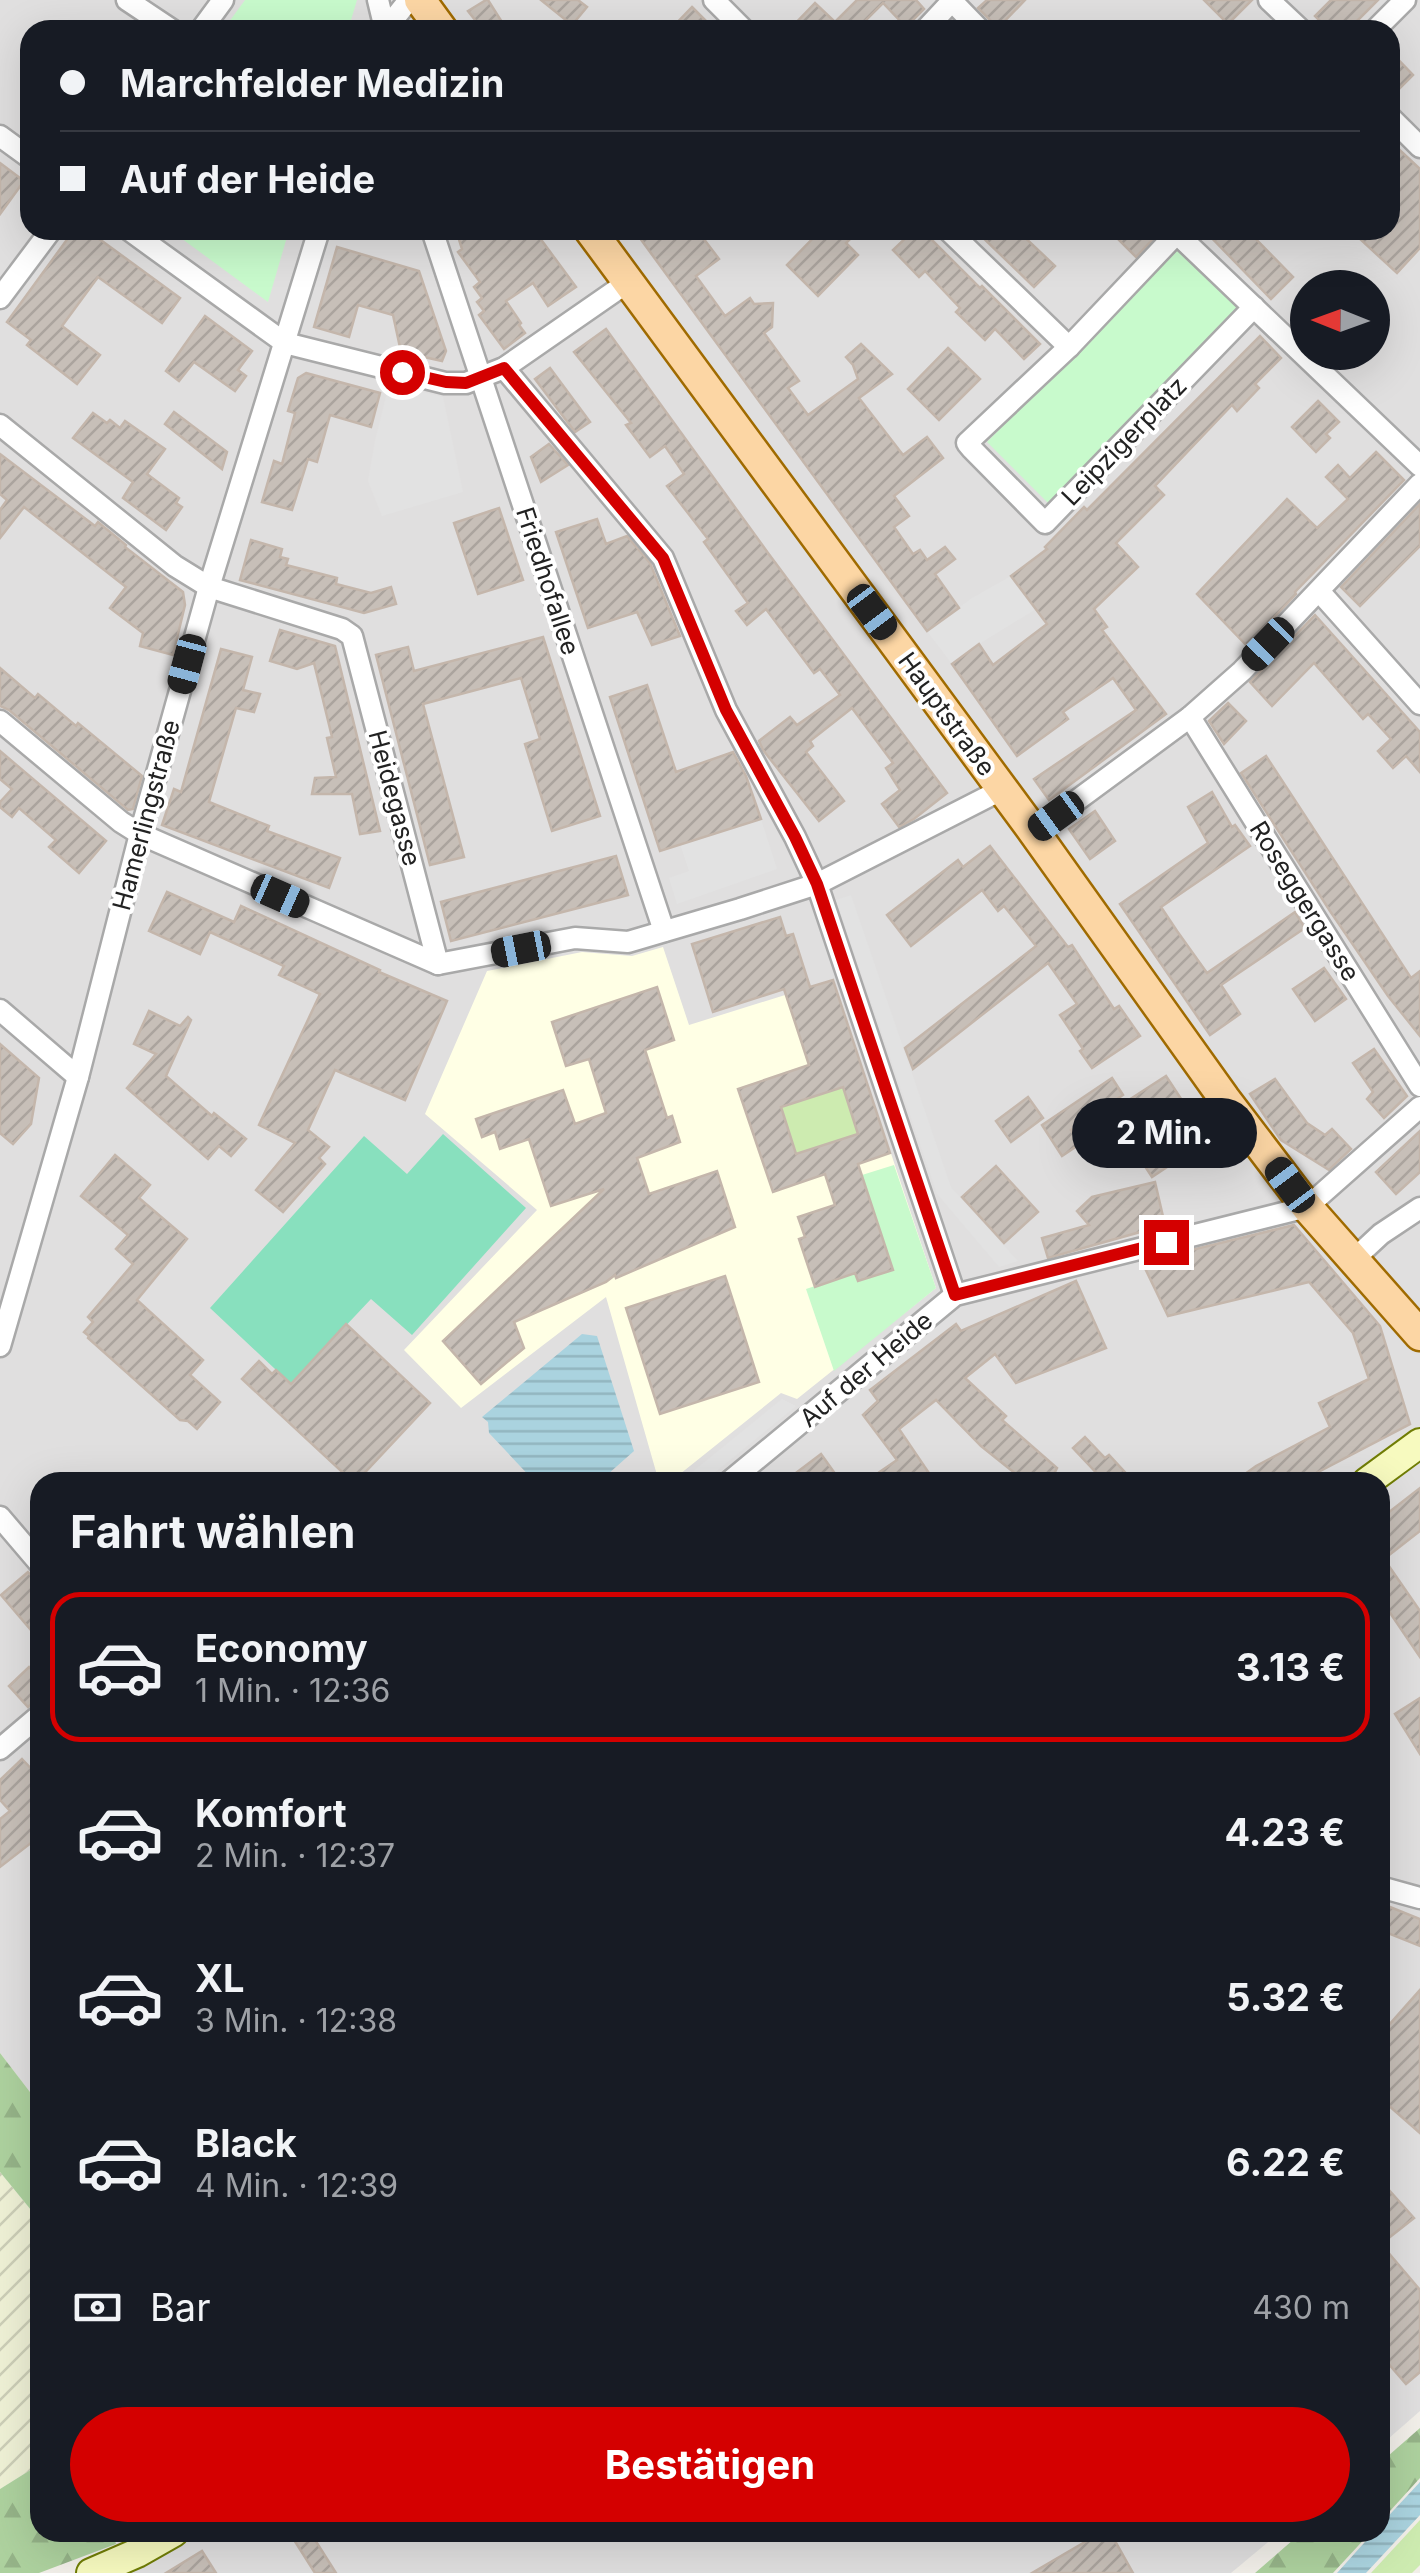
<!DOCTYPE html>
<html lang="de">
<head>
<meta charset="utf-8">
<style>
  :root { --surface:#171b24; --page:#242831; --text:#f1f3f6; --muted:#9ea1a6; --line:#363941; --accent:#d40000 }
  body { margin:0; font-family:Inter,sans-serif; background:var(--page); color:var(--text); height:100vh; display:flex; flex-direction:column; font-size:38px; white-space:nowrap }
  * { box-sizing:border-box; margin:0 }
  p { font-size:32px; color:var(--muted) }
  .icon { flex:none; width:55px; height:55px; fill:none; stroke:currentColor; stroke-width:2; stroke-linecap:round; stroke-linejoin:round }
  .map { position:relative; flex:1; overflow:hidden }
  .sheet { position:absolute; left:30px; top:1472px; width:1360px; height:1070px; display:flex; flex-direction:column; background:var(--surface); border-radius:30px; box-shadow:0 10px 40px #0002 }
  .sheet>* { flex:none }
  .top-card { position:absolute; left:20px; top:20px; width:1380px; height:220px; border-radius:30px; box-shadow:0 10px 40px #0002; display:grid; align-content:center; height:220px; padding:0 40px; background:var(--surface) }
  .needle { width:65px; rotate:271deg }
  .tools { position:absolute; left:1290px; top:270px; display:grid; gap:20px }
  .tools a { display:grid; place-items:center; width:100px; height:100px; border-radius:50%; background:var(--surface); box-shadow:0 10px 40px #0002; font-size:50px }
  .end { position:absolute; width:45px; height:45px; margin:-22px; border:12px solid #d40000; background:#fff; box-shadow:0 0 0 5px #fff }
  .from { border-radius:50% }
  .bubble { position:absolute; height:70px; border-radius:35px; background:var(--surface); box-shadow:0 10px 40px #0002; font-size:32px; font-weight:700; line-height:70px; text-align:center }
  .car { position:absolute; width:30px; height:60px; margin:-30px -15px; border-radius:12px; box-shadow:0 0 8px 2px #0007; background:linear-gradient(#222 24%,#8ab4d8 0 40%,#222 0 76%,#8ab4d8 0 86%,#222 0) }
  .top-card b { display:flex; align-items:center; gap:35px; height:95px; font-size:38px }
  .top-card b+b { border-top:2px solid var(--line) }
  .top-card i { width:25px; height:25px; background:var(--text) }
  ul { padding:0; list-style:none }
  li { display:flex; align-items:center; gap:30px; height:150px; margin:0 20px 15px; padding:0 20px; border:5px solid transparent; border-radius:30px }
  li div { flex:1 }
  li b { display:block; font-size:38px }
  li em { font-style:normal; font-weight:700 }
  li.active { border-color:var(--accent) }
  li>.icon { width:90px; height:90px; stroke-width:1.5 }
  h2 { padding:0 40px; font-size:45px; line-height:120px }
  .pay { display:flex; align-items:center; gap:25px; height:110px; padding:0 40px; font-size:38px }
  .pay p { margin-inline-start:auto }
  .action { display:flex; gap:20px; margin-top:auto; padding:20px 40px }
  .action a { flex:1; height:115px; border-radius:60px; background:var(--accent); color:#fff; font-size:40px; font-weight:700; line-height:115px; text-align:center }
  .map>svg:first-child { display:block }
  .residential { fill:#e0dfdf; fill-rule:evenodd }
  .education { fill:#ffffe5 }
  .farmland { fill:url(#farmland-furrows) }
  .grass { fill:#cdebb0 }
  .forest { fill:url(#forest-firs) }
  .park { fill:#c8facc }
  .pitch { fill:#88e0be }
  .parking { fill:#e2e2e2 }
  .water { fill:url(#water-rules) }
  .building { fill:url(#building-hatch); stroke:#c4b6ab; stroke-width:2.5; fill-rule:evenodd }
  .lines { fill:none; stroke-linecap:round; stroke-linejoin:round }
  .street-casing { stroke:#a9a9a9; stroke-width:25 }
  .secondary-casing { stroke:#707d05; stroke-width:32 }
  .primary-casing { stroke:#a06b00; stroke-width:35 }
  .street { stroke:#fff; stroke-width:20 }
  .secondary { stroke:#f7fabf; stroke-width:28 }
  .primary { stroke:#fcd6a4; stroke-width:30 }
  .route { stroke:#d40000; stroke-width:12 }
  .labels { text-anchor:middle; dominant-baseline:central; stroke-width:8; stroke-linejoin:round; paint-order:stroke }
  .street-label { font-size:25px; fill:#222; stroke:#fff }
</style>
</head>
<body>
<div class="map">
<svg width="1420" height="2573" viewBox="0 0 1420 2573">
  <defs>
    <pattern id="farmland-furrows" width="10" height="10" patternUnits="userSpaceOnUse" patternTransform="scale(2.5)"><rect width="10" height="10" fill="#eef0d5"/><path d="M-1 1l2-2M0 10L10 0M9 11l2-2" fill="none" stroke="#ccceb7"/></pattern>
    <pattern id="forest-firs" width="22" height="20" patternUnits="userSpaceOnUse" patternTransform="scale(2.5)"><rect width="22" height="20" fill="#add19e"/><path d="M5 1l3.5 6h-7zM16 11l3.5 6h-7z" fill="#95b388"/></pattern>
    <pattern id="water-rules" width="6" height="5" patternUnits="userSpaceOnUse" patternTransform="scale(2.5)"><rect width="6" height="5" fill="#aad3df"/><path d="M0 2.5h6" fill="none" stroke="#92b5bf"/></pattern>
    <pattern id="building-hatch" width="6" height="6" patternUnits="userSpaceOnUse" patternTransform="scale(2.5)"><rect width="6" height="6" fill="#c7bfb8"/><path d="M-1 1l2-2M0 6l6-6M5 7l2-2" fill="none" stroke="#aba49e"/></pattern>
  </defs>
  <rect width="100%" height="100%" fill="#f2efe9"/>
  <!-- residential -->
  <g class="residential">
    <path d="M0 0H1420V2411L1380 2446V1482H40V2105L0 2053ZM30 30H1390V230H30ZM1308 288H1372V352H1308Z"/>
    <path d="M137 2532 1279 2533 1231 2573H112L116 2544Z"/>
  </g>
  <!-- education -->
  <path class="education" d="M663 947 689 1025 833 980 936 1288 797 1399 781 1393 670 1482H659L606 1297 461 1408 404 1350 537 1210 425 1114 487 971 582 952 632 956Z"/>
  <!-- farmland -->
  <path class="farmland" d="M0 2172 40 2221V2464L0 2489Z"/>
  <!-- grass -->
  <g class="grass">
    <path d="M843 1087 858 1134 796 1154 781 1107Z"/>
    <path d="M1420 2520V2565L1412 2573H1371Z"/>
  </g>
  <!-- forest -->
  <g class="forest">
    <path d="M0 2053 40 2105V2221L0 2172Z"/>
    <path d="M1420 2428V2478L1380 2522V2463Z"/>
    <path d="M40 2464V2532L113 2533 116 2544 39 2573H0V2489Z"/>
    <path d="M1301 2533V2532L1370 2533 1333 2573H1255Z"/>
  </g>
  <!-- park -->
  <g class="park">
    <path d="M245 0H357L348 30H223Z"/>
    <path d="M170 230H289L268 302Z"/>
    <path d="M1181 247 1243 309 1050 505 987 442Z"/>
    <path d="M894 1165 936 1288 834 1371 806 1289 855 1273 858 1281 892 1270 862 1175Z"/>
  </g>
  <!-- pitch -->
  <path class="pitch" d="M443 1134 526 1208 412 1335 371 1299 291 1384 210 1308 364 1136 407 1174Z"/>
  <!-- parking -->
  <g class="parking">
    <path d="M389 384 443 397 463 492 382 516 368 481 375 441Z"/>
    <path d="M1011 576 1036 609 979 644 952 664 927 631 972 598Z"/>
    <path d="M761 819 777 869 677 904 669 878 689 871 680 844Z"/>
    <path d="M851 895 951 1187 1018 1261 999 1267 937 1194 836 900Z"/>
    <path d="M782 1399 796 1406 703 1482H680Z"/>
  </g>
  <!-- water -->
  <g class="water">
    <path d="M582 1334 597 1336 634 1451 599 1482H535L489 1433 488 1422 482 1417Z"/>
    <path d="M1420 2482V2515L1366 2573H1337L1373 2533 1380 2532V2525Z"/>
  </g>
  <!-- building -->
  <g class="building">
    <path d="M486 0H488L507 30H483L468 11Z"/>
    <path d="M541 0H578L587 7 572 25Z"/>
    <path d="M857 0H916L924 9 906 27 883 3 856 30H789L815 3 835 22Z"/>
    <path d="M987 0H1025L998 28 978 8Z"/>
    <path d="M1204 0H1252L1228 24Z"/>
    <path d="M1331 0H1378L1348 30H1329L1315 16Z"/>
    <path d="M692 7 715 30H670Z"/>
    <path d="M1390 51 1413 75 1390 98Z"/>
    <path d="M1390 141 1420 169V248L1397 273 1360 239 1368 230H1390Z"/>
    <path d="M0 163 24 181 0 214Z"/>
    <path d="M74 230H87L180 298 162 323 98 277 62 326 100 355 77 384 27 345 31 340 7 322Z"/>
    <path d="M456 230H534L576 287 548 306 533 283 506 301 521 323 519 325 525 333 504 349 479 315 484 311 477 302 482 298 474 287 480 282 458 252 462 249Z"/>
    <path d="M634 230H697L719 259 696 276 725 316 750 298 754 304 773 303 772 327 764 333 799 381 788 388 808 415 858 379 853 365 846 357 861 344 892 374 859 398 903 455 927 437 943 458 894 496 909 516 894 527 913 554 920 550 927 560 945 547 955 559 935 574 959 608 927 631Z"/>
    <path d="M821 230H859L846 243 858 255 818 296 787 265Z"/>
    <path d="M914 230H922L980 288 982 286 1040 344 1024 359 995 329 985 340 956 312 960 308 925 271 919 277 893 250Z"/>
    <path d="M975 230H1017L1055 266 1034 287Z"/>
    <path d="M1109 230H1160V232L1136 257Z"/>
    <path d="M1204 230H1247L1293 277 1271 299Z"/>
    <path d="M337 247 419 271 446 351 442 361 401 352 393 315 358 305 349 337 314 327Z"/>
    <path d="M205 316 252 351 238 370 246 376 235 391 194 362 179 381 166 371Z"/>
    <path d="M606 329 768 553 947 793 914 819 899 827 882 804 900 790 886 768 893 763 852 708 810 741 813 746 806 752 844 801 819 821 763 750 759 741 790 717 797 725 840 695 820 669 814 673 766 609 747 625 736 611 748 603 704 542 708 539 667 486 684 474 665 446 650 457 626 425 631 423 574 352Z"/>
    <path d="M1260 336 1281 358 1255 384 1259 388 1237 411 1232 405 1155 486 1164 495 1116 543 1138 567 1094 609 1107 627 1102 630 1166 714 1049 800 1034 779 1136 710 1113 678 1063 712 1068 719 1017 756 952 664 979 644 993 665 1047 624 1011 576 1047 549 1045 547 1084 507 1087 510Z"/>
    <path d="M948 348 980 379 939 420 908 389Z"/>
    <path d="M550 368 590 422 575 432 535 379Z"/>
    <path d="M306 373 380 393 371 427 330 415 317 462 308 459 292 510 262 502 274 461 282 464 295 413 288 411 298 378Z"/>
    <path d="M1318 401 1339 422 1326 434 1330 438 1316 452 1292 427Z"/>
    <path d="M174 412 227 452 222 469 165 424Z"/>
    <path d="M93 413 107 423 110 420 120 428 125 421 165 449 147 474 179 498 176 503 182 507 166 530 123 498 133 482 73 438Z"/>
    <path d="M549 444 568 465 541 482 531 457Z"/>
    <path d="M1376 452 1404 480 1295 592 1296 594 1247 646 1197 594 1287 499 1317 528 1348 499 1326 477 1338 465 1350 478Z"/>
    <path d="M0 454 95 526 98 522 126 545 125 547 183 592 185 605 173 655 140 646 143 633 110 608 126 587 24 507 0 538V510L7 500 0 494Z"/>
    <path d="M1420 504V546L1360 606 1341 587Z"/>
    <path d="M499 508 523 580 478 594 454 523Z"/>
    <path d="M597 519 606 544 627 536 650 563 680 636 652 645 637 612 588 628 556 532Z"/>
    <path d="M251 540 282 549 280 557 288 559 286 565 337 578 336 584 371 593 391 587 396 604 364 613 240 580Z"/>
    <path d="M1315 615 1420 732V772L1406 756 1393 768 1378 751 1391 739 1368 714 1363 719 1314 663 1272 706 1250 682Z"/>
    <path d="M280 630 335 646 380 831 360 834 352 794H312L315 778 336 777 327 738 332 737 314 663 297 669 270 661Z"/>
    <path d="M543 637 600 816 552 831 525 744 540 739 521 678 423 704 464 857 430 865 376 655 408 647 414 671Z"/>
    <path d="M221 649 252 657 243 690 260 694 254 712 236 708 209 802 269 826 267 831 340 858 329 888 162 825 174 789 181 792Z"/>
    <path d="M0 668 35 698 38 694 76 726 78 723 142 776 133 809 128 810 9 710 0 706Z"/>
    <path d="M647 685 676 772 733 752 746 776 761 819 660 851 610 697Z"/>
    <path d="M1228 703 1246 721 1224 744 1209 721Z"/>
    <path d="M0 751 106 841 79 873 49 847 56 840 19 808 12 817 0 807V802L12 789 0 779Z"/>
    <path d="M1266 756 1411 978 1420 971V1036L1388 996 1330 911 1241 773Z"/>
    <path d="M1212 792 1232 827 1235 825 1250 846 1161 907 1177 931 1207 973 1295 912 1305 928 1221 985 1240 1014 1210 1035 1120 904 1208 843 1188 807Z"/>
    <path d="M1095 811 1115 841 1090 859 1069 829Z"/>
    <path d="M990 846 1068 947 1072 945 1114 1009 1119 1006 1140 1036 1092 1068 1080 1051 1083 1049 1060 1015 1077 1004 1048 963 913 1069 905 1048 1036 946 1004 906 998 911 982 890 911 946 887 915 958 860 963 867Z"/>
    <path d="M616 856 628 895 451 941 441 902Z"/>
    <path d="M167 892 234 922 241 906 380 970 379 972 447 1001 405 1100 335 1070 308 1130 329 1147 319 1158 325 1164 283 1212 256 1190 295 1143 259 1125 320 994 279 975 284 966 210 932 200 954 149 931Z"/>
    <path d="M780 917 786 936 793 934 810 987 833 980 890 1153 858 1164 893 1270 858 1281 855 1273 815 1287 799 1239 805 1237 798 1217 835 1205 825 1174 773 1192 738 1089 809 1065 784 989 713 1012 692 944ZM843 1087 858 1134 796 1154 781 1107Z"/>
    <path d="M1324 968 1346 999 1315 1021 1293 989Z"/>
    <path d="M657 987 674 1040 645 1050 667 1118 672 1116 680 1142 637 1158 649 1194 717 1171 735 1227 616 1278 615 1275 606 1282 514 1322 524 1348 481 1384 443 1341 604 1189 551 1206 529 1139 500 1149 495 1132 482 1137 476 1119 563 1090 575 1124 606 1113 589 1059 566 1066 552 1022Z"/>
    <path d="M149 1011 180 1026 188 1017 191 1020 166 1076 212 1116 214 1113 246 1139 231 1156 219 1146 208 1159 127 1088 156 1054 134 1044Z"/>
    <path d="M0 1044 39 1078 31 1124 13 1144 0 1133Z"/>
    <path d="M1374 1049 1407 1096 1384 1118 1367 1099 1373 1092 1353 1063Z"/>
    <path d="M1166 1076 1208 1140 1152 1177 1139 1157 1150 1149 1121 1105Z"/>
    <path d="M1112 1078 1123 1095 1071 1130 1080 1144 1062 1156 1042 1125Z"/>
    <path d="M1275 1079 1307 1123 1325 1135 1332 1129 1351 1149 1329 1170 1281 1140 1250 1094Z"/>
    <path d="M1028 1097 1043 1118 1011 1142 996 1121Z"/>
    <path d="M1420 1131V1172L1396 1194 1376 1172Z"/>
    <path d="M115 1155 150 1185 139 1198 187 1239 137 1300 203 1360 190 1375 220 1402 197 1429 188 1421 180 1420 88 1338 89 1336 84 1332 93 1322 88 1317 133 1264 116 1249 128 1235 81 1196Z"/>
    <path d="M996 1166 1038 1212 1004 1243 962 1197Z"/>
    <path d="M1155 1182 1165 1225 1048 1258 1042 1238 1089 1225 1077 1211 1092 1197Z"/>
    <path d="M1294 1225 1380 1326 1410 1424 1299 1482H1234L1256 1466 1330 1427 1319 1403 1369 1379 1353 1333 1309 1282 1168 1316 1142 1262Z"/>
    <path d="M725 1276 759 1382 660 1414 626 1308Z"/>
    <path d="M1076 1281 1106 1348 1016 1383 995 1354 965 1378 1006 1416 1002 1420 1057 1468 1050 1482H1026L981 1446 936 1400 899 1429 935 1482H865L897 1460 863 1415 878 1401 870 1390 956 1324 961 1331Z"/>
    <path d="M346 1324 430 1403 356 1482H353L242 1379 259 1361 272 1374 276 1370 291 1384Z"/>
    <path d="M1085 1437 1105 1458 1109 1455 1134 1482H1105L1073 1448Z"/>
    <path d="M821 1454 841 1482H784Z"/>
    <path d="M1420 1488V1531L1384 1559 1420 1611V1657L1380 1598V1519Z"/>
    <path d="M28 1572 40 1585V1620L30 1629 1 1595Z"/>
    <path d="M29 1667 40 1679V1697L28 1707 9 1686Z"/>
    <path d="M1420 1698V1754L1395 1714Z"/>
    <path d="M22 1759 40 1778V1836L0 1867V1819L10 1811 0 1800V1780Z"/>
    <path d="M1380 1903 1420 1919V1946L1380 1930Z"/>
    <path d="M1420 1990V2133L1380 2098V2035Z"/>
    <path d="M1380 2180 1414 2218 1381 2244 1420 2290V2372L1406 2384 1380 2354Z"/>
    <path d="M289 2532H310L336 2573H315Z"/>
    <path d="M1102 2532H1110L1133 2573H1032Z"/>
    <path d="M202 2551 216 2573H166Z"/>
  </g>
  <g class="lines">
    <!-- street casing -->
    <g class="street-casing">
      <g id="street">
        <path d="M127 0 172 30"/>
        <path d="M378 0 385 29"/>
        <path d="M714 0 744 30"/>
        <path d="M951 0 980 30"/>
        <path d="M1269 0 1301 30"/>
        <path d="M201 30 223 0"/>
        <path d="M385 30 409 0"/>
        <path d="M925 30 953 0"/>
        <path d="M1375 30 1405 0"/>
        <path d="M1390 117 1420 147"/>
        <path d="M0 136 30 158"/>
        <path d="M129 230 285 343 445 383H466L504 368 628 282"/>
        <path d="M432 230 664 931"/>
        <path d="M948 230 1069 347"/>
        <path d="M1173 230 1420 466"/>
        <path d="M1180 230 1069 347 967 443 972 449 1045 523 1254 307"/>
        <path d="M0 298 51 230"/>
        <path d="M504 368 663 558 726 710 795 837 817 884 955 1295"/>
        <path d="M0 425 175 566 209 587 342 629 352 636 438 964"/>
        <path d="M1319 591 1420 704"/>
        <path d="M1190 717 1420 1086"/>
        <path d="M0 721 121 822 140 834 438 964 575 938 628 942 740 909 817 884 1003 789"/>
        <path d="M1034 832 1190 717 1242 671 1420 484"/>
        <path d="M0 1010 78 1077"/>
        <path d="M1353 1260 1381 1234 1420 1208"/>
        <path d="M0 1346 78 1077 140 834 209 587 319 230"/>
        <path d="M729 1482 955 1295 1307 1207 1420 1107"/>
        <path d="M0 1517 40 1564"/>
        <path d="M0 1749 40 1715"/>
        <path d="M1380 1887 1420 1898"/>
      </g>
    </g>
    <!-- secondary casing -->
    <g class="secondary-casing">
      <g id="secondary">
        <path d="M1367 1482 1420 1443"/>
        <path d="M91 2573 137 2553 174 2532"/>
      </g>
    </g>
    <!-- primary casing -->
    <g class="primary-casing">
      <g id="primary">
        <path d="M420 0 442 30"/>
        <path d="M590 230 1034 832 1224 1098 1307 1207 1420 1335"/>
      </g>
    </g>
    <!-- street -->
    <use href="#street" class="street"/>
    <!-- secondary -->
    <use href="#secondary" class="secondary"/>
    <!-- primary -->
    <use href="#primary" class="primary"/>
  </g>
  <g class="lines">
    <!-- route -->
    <path class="route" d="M402 372 446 382 466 383 504 368 663 558 726 710 795 837 817 884 955 1295 1166 1242"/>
  </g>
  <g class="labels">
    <!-- street labels -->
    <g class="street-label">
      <text transform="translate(1124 441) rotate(-46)">Leipzigerplatz</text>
      <text transform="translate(548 581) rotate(72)">Friedhofallee</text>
      <text transform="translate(947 714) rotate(54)">Hauptstraße</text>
      <text transform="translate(395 798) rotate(75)">Heidegasse</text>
      <text transform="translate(146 815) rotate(-75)">Hamerlingstraße</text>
      <text transform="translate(1305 901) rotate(58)">Roseggergasse</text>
      <text transform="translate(866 1369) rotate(-40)">Auf der Heide</text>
    </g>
  </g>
</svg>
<div class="tools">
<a><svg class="needle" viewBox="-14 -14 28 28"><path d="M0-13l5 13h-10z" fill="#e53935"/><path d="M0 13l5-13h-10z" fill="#9ea1a6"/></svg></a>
</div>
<i class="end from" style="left:402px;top:372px"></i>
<i class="end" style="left:1166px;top:1242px"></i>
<div class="bubble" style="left:1072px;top:1098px;width:185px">2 Min.</div>
<i class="car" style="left:872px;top:612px;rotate:143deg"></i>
<i class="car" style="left:1268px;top:644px;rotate:224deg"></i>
<i class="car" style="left:187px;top:664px;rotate:195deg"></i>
<i class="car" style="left:1056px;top:816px;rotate:234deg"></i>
<i class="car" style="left:280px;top:896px;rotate:114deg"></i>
<i class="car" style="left:521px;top:949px;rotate:259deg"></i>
<i class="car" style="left:1290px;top:1185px;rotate:323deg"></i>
<div class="top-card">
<b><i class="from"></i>Marchfelder Medizin</b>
<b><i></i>Auf der Heide</b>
</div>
<section class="sheet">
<h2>Fahrt wählen</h2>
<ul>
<li class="active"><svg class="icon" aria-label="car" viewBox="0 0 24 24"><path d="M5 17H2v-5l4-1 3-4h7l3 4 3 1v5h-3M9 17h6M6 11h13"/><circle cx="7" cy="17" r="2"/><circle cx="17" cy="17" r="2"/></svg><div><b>Economy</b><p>1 Min. · 12:36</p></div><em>3.13 €</em></li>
<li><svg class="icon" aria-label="car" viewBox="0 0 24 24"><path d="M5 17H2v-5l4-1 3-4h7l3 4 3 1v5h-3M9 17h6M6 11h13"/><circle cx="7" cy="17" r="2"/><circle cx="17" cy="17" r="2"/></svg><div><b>Komfort</b><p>2 Min. · 12:37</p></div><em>4.23 €</em></li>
<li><svg class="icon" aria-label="car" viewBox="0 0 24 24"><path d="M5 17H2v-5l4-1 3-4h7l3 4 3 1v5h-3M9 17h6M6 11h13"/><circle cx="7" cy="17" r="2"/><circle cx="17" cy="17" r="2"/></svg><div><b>XL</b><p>3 Min. · 12:38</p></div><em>5.32 €</em></li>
<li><svg class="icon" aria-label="car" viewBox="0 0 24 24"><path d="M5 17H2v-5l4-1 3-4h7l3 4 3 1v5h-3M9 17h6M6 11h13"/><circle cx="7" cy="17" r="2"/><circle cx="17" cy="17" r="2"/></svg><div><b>Black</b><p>4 Min. · 12:39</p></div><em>6.22 €</em></li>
</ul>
<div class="pay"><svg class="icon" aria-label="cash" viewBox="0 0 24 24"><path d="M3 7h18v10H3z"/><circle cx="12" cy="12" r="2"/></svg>Bar<p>430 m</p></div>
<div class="action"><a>Bestätigen</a></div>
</section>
</div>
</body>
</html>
